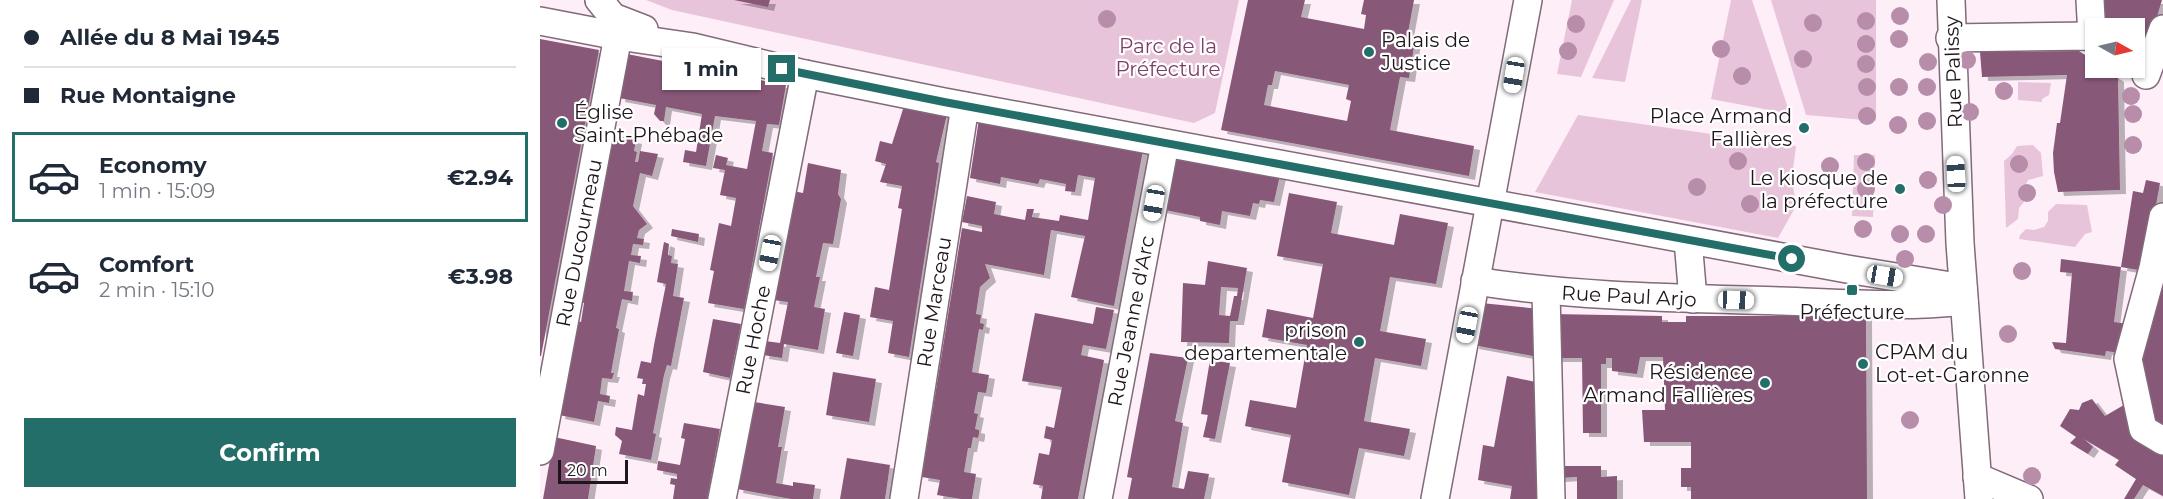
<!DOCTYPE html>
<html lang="en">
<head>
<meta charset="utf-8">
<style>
  :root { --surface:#fff; --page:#f6f6f7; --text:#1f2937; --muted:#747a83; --line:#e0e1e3; --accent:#246e6a }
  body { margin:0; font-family:Montserrat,sans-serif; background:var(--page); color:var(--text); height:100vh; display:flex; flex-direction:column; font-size:22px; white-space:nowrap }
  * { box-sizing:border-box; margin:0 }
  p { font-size:20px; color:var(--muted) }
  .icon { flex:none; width:33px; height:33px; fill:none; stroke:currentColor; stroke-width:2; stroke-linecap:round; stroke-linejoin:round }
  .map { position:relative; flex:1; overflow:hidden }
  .drawer { display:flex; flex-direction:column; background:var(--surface); width:540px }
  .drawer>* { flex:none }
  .top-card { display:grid; align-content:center; height:132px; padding:0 24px; background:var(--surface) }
  .needle { width:39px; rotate:98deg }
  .buttons { position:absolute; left:1545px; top:18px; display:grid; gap:12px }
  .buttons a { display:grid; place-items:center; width:60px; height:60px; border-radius:0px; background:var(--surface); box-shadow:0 2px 4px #0004; font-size:30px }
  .scale { position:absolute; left:18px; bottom:15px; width:70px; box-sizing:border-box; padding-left:6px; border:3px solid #1f161c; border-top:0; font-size:16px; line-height:21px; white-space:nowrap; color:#1f161c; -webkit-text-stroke:4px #fff; paint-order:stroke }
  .end { position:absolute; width:27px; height:27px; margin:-14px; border:8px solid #246e6a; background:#fff; box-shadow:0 0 0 3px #fff }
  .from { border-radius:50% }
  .bubble { position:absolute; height:42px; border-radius:0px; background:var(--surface); box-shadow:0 2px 4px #0004; font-size:20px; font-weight:700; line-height:42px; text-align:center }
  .car { position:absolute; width:18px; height:36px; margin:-18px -9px; border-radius:8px; box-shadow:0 0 4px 2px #0007; background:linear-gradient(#fff 24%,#345 0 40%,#fff 0 76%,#345 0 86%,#fff 0) }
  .top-card b { display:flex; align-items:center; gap:21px; height:57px; font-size:22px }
  .top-card b+b { border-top:2px solid var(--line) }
  .top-card i { width:15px; height:15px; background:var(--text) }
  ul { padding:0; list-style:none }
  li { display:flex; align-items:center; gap:18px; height:90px; margin:0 12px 9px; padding:0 12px; border:3px solid transparent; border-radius:0px }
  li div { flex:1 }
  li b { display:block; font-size:22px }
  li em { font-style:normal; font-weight:700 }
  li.active { border-color:var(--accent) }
  li>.icon { width:54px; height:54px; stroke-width:1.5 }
  .button { display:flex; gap:12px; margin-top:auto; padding:12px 24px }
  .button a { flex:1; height:69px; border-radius:0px; background:var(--accent); color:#fff; font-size:24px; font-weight:700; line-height:69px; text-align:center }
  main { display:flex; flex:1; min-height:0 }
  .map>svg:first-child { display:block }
  .green { fill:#e8c4db }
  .building { fill:#885878; fill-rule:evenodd; filter:url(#shadow) }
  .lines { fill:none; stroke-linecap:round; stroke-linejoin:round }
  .minor-casing { stroke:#816a79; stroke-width:30 }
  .minor { stroke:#fff; stroke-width:27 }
  .tree { fill:#b78daa }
  .route { stroke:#246e6a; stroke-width:8 }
  .poi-dot { fill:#246e6a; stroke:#fff; stroke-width:2 }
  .labels { text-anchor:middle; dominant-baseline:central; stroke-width:4.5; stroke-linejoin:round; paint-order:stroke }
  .poi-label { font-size:20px; fill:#1f161c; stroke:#fff; text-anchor:end }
  .park-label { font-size:20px; fill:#7d3d6a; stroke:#fff }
  .street-label { font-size:20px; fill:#1f161c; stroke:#fff }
</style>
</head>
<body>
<main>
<section class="drawer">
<div class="top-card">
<b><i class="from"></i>Allée du 8 Mai 1945</b>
<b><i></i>Rue Montaigne</b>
</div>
<ul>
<li class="active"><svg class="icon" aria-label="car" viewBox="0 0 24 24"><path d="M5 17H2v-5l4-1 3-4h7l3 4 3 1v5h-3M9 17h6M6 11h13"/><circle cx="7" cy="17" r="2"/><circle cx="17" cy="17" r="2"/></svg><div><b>Economy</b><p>1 min · 15:09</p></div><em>€2.94</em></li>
<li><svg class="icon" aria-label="car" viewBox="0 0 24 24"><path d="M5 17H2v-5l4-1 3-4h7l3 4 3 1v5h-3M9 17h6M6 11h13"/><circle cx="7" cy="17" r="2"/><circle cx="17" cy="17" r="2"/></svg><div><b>Comfort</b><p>2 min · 15:10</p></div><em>€3.98</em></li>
</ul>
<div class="button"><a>Confirm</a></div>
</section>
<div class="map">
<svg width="1623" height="499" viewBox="0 0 1623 499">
  <defs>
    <filter id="shadow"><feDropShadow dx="6" dy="4" stdDeviation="0" flood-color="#0004"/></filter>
  </defs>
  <rect width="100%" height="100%" fill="#feeef8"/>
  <!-- green -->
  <g class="green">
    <path d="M106 0H699L675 113 654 123 132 10Z"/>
    <path d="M1032 0H1074L1041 77 1017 74Z"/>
    <path d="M1091 0H1102L1085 82 1052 78Z"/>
    <path d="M1191 0H1212L1250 114 1171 99Z"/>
    <path d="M1231 0H1336V121L1266 115Z"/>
    <path d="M1478 82 1511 83 1509 95 1502 99V102L1478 100Z"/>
    <path d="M1038 115 1256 146 1252 178 1256 206 1238 238 995 192Z"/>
    <path d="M1493 145 1501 153 1503 176 1488 180 1483 190 1484 202 1479 208 1478 219 1466 228 1464 161 1472 154 1477 146Z"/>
    <path d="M1314 155H1335L1333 217 1312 216Z"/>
    <path d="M1516 204 1547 205 1552 232 1545 234 1535 247 1479 239 1480 235 1486 229 1494 230 1504 227 1508 221V212Z"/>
  </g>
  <!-- building -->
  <g class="building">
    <path d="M194 0H230L228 7Z"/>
    <path d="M708 0H765L761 17 824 29 826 15 821 14 824 0H874L867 38 875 40 869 78 860 77 850 130 934 146 929 176 681 130ZM735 71 809 85 806 99 811 101 807 121 724 105 728 85H732Z"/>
    <path d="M1563 0H1622L1616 20 1609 54 1594 44V28L1568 27 1564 16Z"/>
    <path d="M0 39 59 50 1 356H0Z"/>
    <path d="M1539 51 1556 62V68H1563L1578 78 1580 190 1518 192 1514 172 1513 153 1517 123H1520L1527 75 1442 77 1440 52Z"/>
    <path d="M87 54 246 85 239 125 227 124 222 151 233 153 204 309 168 303 174 271 170 270 179 223 191 226 196 198 180 195 185 170 173 168 176 155 188 158 186 165 207 169 216 121 175 116 166 166 143 162 145 150 156 152 162 114 126 107 124 121H120L114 114 116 105 79 98Z"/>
    <path d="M364 106 407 114 396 162 399 163 395 191 369 357 348 353 353 321 330 317 335 287 349 290 362 209 358 208 362 186 340 182 346 164 335 161 340 141 352 144Z"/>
    <path d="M439 119 603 150 574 306 531 297 545 236 511 230 504 275 445 264 450 278 440 287 436 314 441 315 440 323 444 324 443 330 439 329 432 372 449 375 446 393 438 392 434 413 438 414 435 429 439 430V434L438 438 433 437 431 448H428L424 472 436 474 432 499H421L397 495 400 480 382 477 422 228 442 232V226L422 222 427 196 456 202 454 214 485 220 487 209H494L492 217 519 221 520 215 548 220 555 178 538 175 535 192 525 191 526 184 500 179 498 184 461 177 460 184 430 178Z"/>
    <path d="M72 135 96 140 94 151 97 152 95 162H98L100 151 118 154 112 176 100 173 93 206 107 224 99 230 97 238 104 239 103 245 93 244 91 255 101 256 100 263 89 261 84 291 93 292 92 301 82 299 76 328 79 329 71 373H74L72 379 62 378 60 394 70 396 69 403 58 401 54 422 19 415 37 321 41 322 44 303 40 302Z"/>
    <path d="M631 155 740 175 734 202 720 200 719 204 713 203 710 216 682 211 680 225 660 221V217L620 209Z"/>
    <path d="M268 163 301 170 298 194 301 199 293 244 283 243 276 277H280L274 307 285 309 278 350 244 344 242 358 223 355 225 341 240 343 248 302 233 300 253 191 263 193Z"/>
    <path d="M1606 180 1620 183 1604 271 1581 267 1574 322 1588 324 1580 353 1566 351 1565 356 1515 349 1512 342 1526 343 1532 273 1520 272 1521 259 1581 267 1593 191 1603 193Z"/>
    <path d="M749 193 797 202 791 233 854 245 860 214 908 223 896 284 850 277 840 331 886 339 881 366 835 358 824 421 870 429 864 456 819 448 809 495 742 482 751 435 705 426 710 400 756 408 767 345 722 337 727 309 773 318 783 264 737 256Z"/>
    <path d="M132 229 159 234 158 242 131 236Z"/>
    <path d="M124 242 129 244 128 255 132 256 131 263 138 264 133 296 144 298 131 366 127 365 124 375 113 433 116 434 111 460 79 454 82 441 75 435 76 427 92 430 98 394 104 396 106 384H102L103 379 97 378 101 361 111 363 114 345 126 284 117 282Z"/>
    <path d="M668 261 707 268 698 321H690L689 343 641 342 643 283 665 285ZM681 287 698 288 697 296H694L690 316 679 315Z"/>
    <path d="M1623 267V432L1611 425 1598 353Z"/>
    <path d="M941 303 1000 309 998 357 933 345Z"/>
    <path d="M556 307 574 310 566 349 543 345 541 355 564 360 538 499H501L503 486 493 484 499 453 509 455 512 440 504 438 506 426 514 428 522 387 482 381 495 313 553 324Z"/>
    <path d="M304 312 320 315 313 356 296 353Z"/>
    <path d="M1012 314 1122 316V322H1146V316H1326L1327 499H1151V487H1141V468H1151V442H1104L1102 410H1125L1123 357H1100L1097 374 1072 371V358H1066V364H1061V433H1043L1042 358H1013Z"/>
    <path d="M173 319 201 324 190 378 163 372Z"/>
    <path d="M610 353 648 358 635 421 643 423 632 487 644 489 648 471 669 474 664 499H588L592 478 587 477Z"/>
    <path d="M670 360 690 363 675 439 663 437 668 415 661 414Z"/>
    <path d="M293 372 336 379 329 422 286 415Z"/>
    <path d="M967 376 1005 384 1004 499H970L972 486 938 480 943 445 954 447Z"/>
    <path d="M1552 399 1565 416 1589 402 1623 450V496L1603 485 1594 499H1584L1596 479 1575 465 1579 460 1544 439 1553 447 1548 454 1530 443 1536 437 1520 426 1530 409 1539 410 1542 403Z"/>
    <path d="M214 402 245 407 238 447H242L236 483 253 486V482L275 485 273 499H251L197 489Z"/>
    <path d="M144 423 180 429 167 499H133L135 485 130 484 131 478 137 479V474L117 470 118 461 140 465 145 439 141 438Z"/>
    <path d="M14 437 56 446 48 499H3Z"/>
    <path d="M307 458 350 465 345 499H300Z"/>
    <path d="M1018 466H1061V477L1077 476V499H1037V477L1018 478Z"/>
  </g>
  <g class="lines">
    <!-- minor casing -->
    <g class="minor-casing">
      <g id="minor">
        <path d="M59 0 73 17 104 29"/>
        <path d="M1411 0 1420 243 1439 499"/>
        <path d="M1550 0 1552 36"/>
        <path d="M0 21 78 36 153 47 265 74 404 102 1307 269 1423 288"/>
        <path d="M1410 38 1552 36 1556 39"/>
        <path d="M1606 75 1623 29"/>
        <path d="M1623 217 1613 268 1588 359 1603 429 1623 441"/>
        <path d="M1148 240 1153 299"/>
        <path d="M935 281C1036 297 1139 298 1241 301 1301 303 1364 308 1424 301"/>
        <path d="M1006 292 1011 499"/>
        <path d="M0 451 78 36"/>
        <path d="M1437 477 1489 499"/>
        <path d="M182 499 265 74"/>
        <path d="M364 499 425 106"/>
        <path d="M558 499 625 144"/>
        <path d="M895 499 988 0"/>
      </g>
    </g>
    <!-- minor -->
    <use href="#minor" class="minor"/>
  </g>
  <!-- trees -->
  <g class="tree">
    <circle cx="1360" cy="16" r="9"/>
    <circle cx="567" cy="19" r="9"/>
    <circle cx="1326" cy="21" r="9"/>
    <circle cx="1273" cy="23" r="9"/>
    <circle cx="1036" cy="24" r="9"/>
    <circle cx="1359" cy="39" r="9"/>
    <circle cx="1326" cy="44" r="9"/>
    <circle cx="1181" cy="49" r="9"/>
    <circle cx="1028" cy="51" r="9"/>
    <circle cx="1263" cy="59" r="9"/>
    <circle cx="1427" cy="60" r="9"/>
    <circle cx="1388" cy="62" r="9"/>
    <circle cx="1326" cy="64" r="9"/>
    <circle cx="1202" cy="76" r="9"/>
    <circle cx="1327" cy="87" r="9"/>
    <circle cx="1359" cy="87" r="9"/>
    <circle cx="1387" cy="87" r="9"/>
    <circle cx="1464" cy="91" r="9"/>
    <circle cx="1591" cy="96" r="9"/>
    <circle cx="1430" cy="112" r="9"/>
    <circle cx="1593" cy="114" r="9"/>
    <circle cx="1327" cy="116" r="9"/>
    <circle cx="1387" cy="121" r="9"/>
    <circle cx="1358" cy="125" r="9"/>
    <circle cx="1593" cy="145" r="9"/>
    <circle cx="1198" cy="161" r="9"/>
    <circle cx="1326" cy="162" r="9"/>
    <circle cx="1479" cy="164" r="9"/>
    <circle cx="1290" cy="166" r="9"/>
    <circle cx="1388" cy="180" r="9"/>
    <circle cx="1157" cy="187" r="9"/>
    <circle cx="1326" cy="189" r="9"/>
    <circle cx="1487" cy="193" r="9"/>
    <circle cx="1210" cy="204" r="9"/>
    <circle cx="1403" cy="205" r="9"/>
    <circle cx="1323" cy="229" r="9"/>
    <circle cx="1360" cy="234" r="9"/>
    <circle cx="1386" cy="234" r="9"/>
    <circle cx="1365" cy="259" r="9"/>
    <circle cx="1482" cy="271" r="9"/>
    <circle cx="1468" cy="334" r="9"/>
    <circle cx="1370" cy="420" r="9"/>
    <circle cx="1492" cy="476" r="9"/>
  </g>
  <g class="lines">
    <!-- route -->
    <path class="route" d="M242 69 404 102 1252 259"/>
  </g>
  <!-- markers -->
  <g class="poi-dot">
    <circle cx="829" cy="52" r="6"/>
    <circle cx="22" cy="123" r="6"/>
    <circle cx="1264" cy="128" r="6"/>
    <circle cx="1360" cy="189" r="6"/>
    <rect x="1306" y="284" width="12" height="12" rx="3"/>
    <circle cx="819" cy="342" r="6"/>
    <circle cx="1323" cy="364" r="6"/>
    <circle cx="1225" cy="383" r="6"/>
  </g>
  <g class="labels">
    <!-- poi labels -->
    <g class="poi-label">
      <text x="841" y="40" text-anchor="start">Palais de<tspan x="841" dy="23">Justice</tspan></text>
      <text x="34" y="112" text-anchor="start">Église<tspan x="34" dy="23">Saint-Phébade</tspan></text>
      <text x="1252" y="116">Place Armand<tspan x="1252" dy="23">Fallières</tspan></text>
      <text x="1348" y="178">Le kiosque de<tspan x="1348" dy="23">la préfecture</tspan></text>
      <text x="1312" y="312" text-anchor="middle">Préfecture</text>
      <text x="807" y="330">prison<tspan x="807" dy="23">departementale</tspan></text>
      <text x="1335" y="352" text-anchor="start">CPAM du<tspan x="1335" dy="23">Lot-et-Garonne</tspan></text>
      <text x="1213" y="372">Résidence<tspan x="1213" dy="23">Armand Fallières</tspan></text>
    </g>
    <!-- park labels -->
    <g class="park-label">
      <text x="628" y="46">Parc de la<tspan x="628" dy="23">Préfecture</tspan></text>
    </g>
    <!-- street labels -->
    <g class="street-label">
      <text transform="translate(1413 72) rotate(-92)">Rue Palissy</text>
      <text transform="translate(39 243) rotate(-79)">Rue Ducourneau</text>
      <text transform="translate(1089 296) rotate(3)">Rue Paul Arjo</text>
      <text transform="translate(394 302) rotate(-81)">Rue Marceau</text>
      <text transform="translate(591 321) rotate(-79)">Rue Jeanne d'Arc</text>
      <text transform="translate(213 340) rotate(-79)">Rue Hoche</text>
    </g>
  </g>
</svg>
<div class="buttons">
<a><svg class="needle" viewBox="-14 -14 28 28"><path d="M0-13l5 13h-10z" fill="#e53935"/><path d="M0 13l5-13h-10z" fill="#747a83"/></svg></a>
</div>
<div class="scale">20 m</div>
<i class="end from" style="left:1252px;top:259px"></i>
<i class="end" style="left:242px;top:69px"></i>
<div class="bubble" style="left:122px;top:48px;width:99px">1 min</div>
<i class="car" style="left:974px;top:75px;rotate:189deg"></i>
<i class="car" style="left:1416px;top:174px;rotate:357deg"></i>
<i class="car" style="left:614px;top:203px;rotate:190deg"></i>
<i class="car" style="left:230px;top:253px;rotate:191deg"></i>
<i class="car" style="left:1345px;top:276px;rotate:100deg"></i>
<i class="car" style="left:1196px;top:300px;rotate:92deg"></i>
<i class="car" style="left:927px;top:325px;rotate:191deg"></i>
</div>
</main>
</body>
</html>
